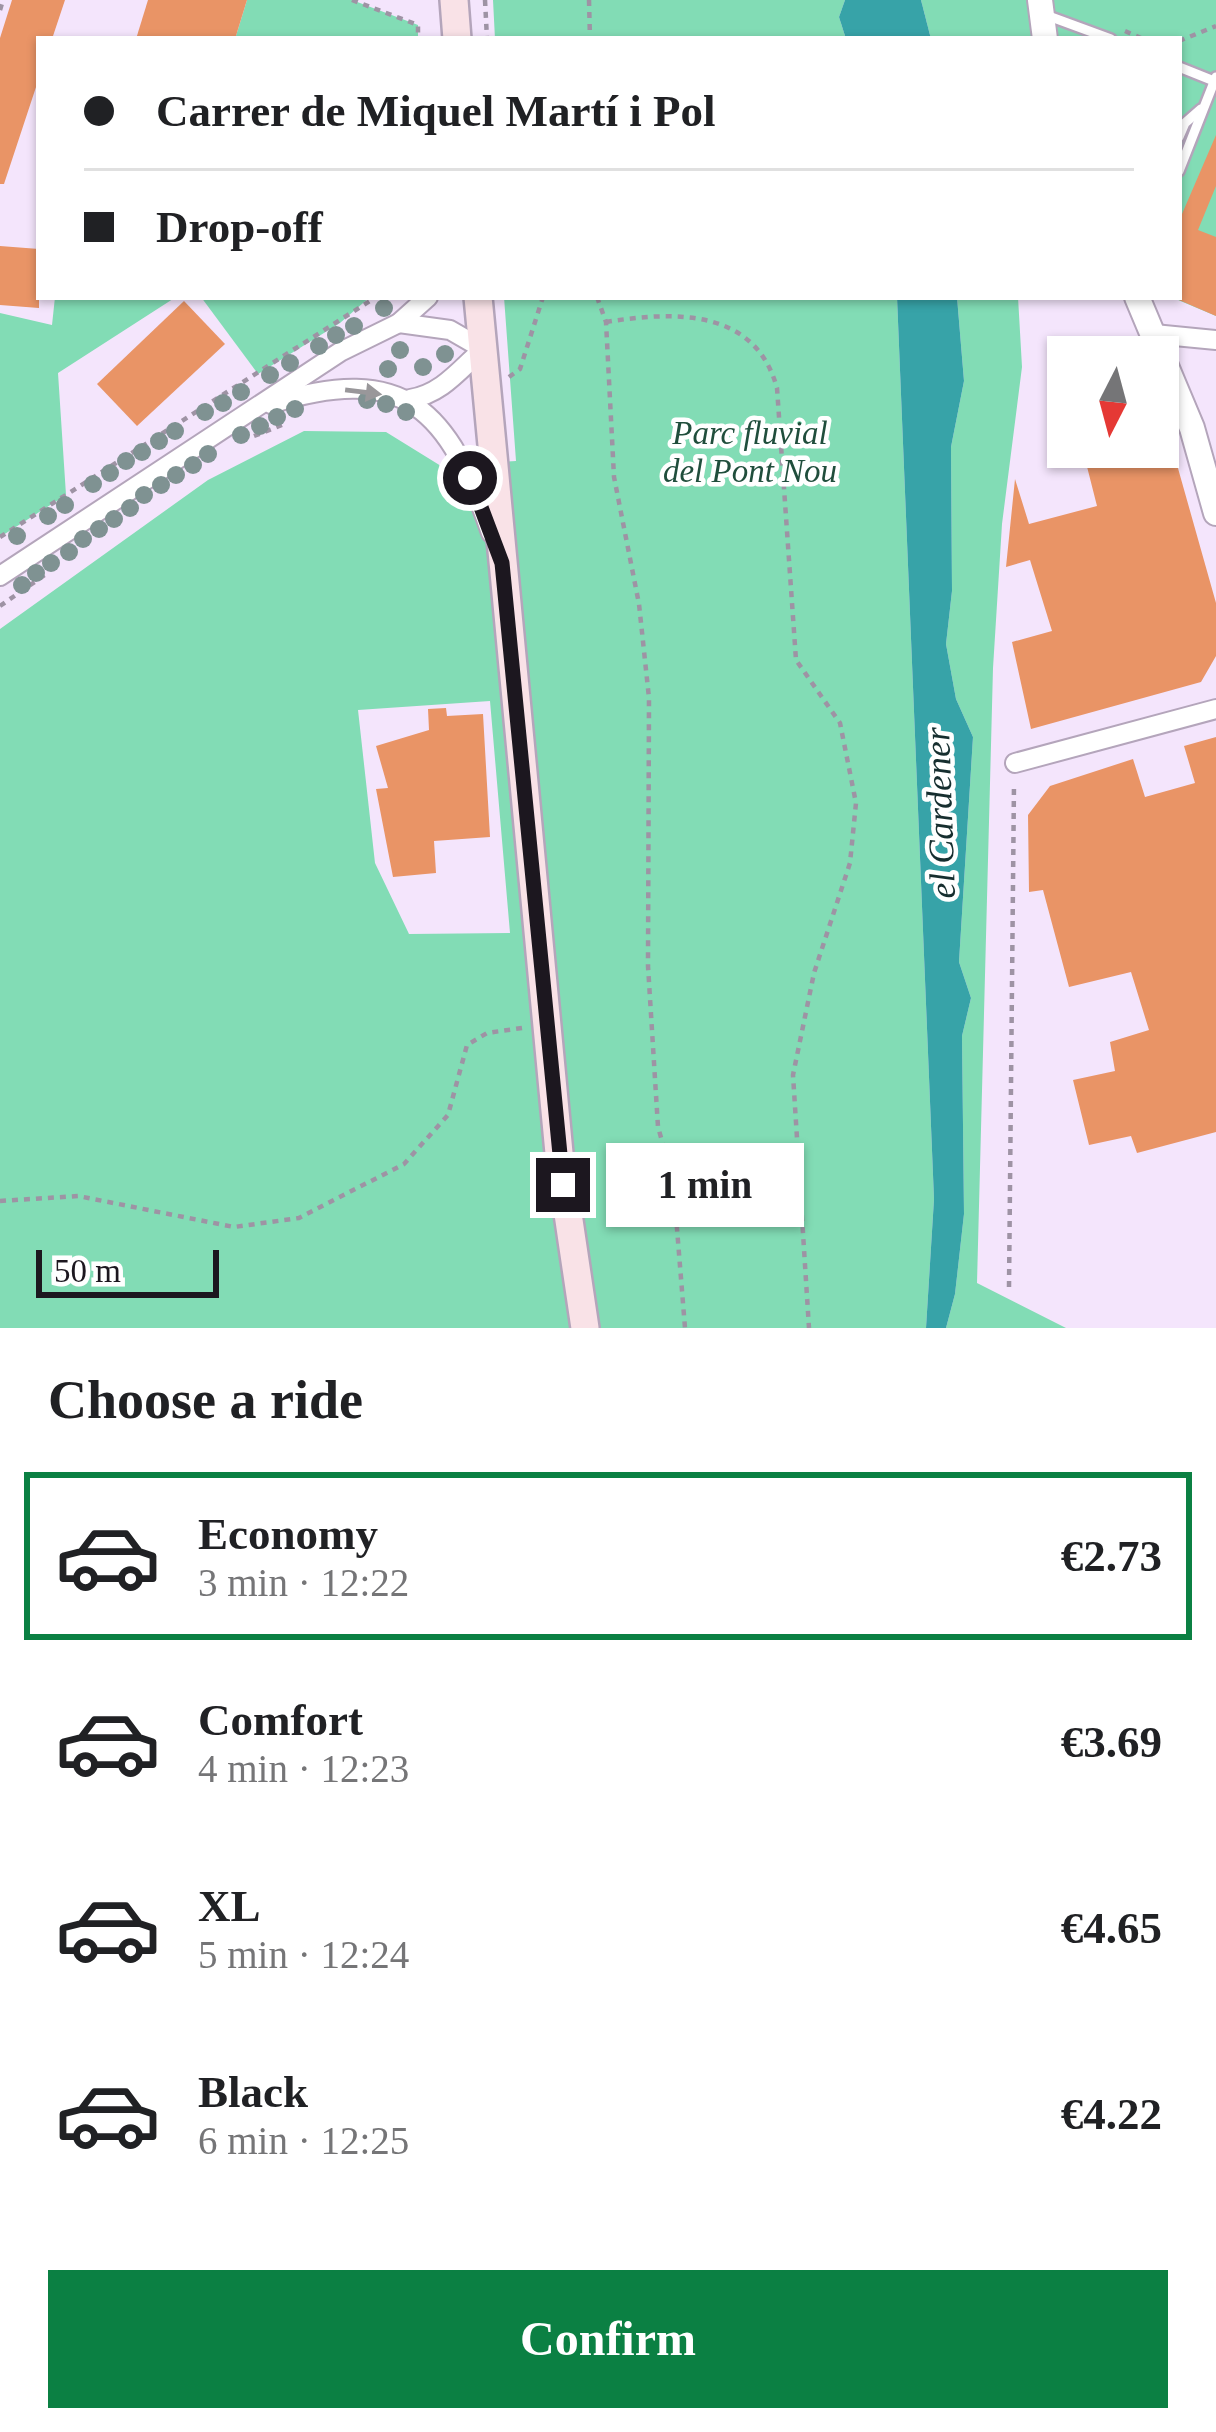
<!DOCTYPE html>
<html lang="en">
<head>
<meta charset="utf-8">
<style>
  :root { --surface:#fff; --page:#f2f2f2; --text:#202124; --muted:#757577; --line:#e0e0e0; --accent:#0b8043 }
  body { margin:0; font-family:"Times New Roman",serif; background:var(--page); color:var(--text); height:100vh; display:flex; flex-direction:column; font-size:45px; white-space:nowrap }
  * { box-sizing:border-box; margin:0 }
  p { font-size:39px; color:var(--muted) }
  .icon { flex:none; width:66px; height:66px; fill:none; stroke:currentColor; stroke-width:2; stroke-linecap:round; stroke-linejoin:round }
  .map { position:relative; height:1328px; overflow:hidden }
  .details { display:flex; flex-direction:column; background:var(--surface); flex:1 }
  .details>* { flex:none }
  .hud { position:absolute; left:36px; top:36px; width:1146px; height:264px; border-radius:0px; box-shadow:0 3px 9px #0004; display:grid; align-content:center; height:264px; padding:0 48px; background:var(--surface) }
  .needle { width:78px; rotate:186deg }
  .tools { position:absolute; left:1047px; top:336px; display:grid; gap:24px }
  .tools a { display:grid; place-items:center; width:132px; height:132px; border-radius:0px; background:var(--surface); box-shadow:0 3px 9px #0004; font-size:60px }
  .scale { position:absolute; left:36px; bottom:30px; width:183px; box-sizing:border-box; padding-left:12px; border:6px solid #1c171f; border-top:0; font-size:33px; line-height:42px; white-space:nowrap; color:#1c171f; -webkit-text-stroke:9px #fff; paint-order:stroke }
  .end { position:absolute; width:54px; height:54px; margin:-27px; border:15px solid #1c171f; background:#fff; box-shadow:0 0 0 6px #fff }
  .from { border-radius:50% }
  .bubble { position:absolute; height:84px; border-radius:0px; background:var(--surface); box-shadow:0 3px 9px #0004; font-size:39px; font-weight:700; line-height:84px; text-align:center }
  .hud b { display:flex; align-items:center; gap:42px; height:114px; font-size:45px }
  .hud b+b { border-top:3px solid var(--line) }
  .hud i { width:30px; height:30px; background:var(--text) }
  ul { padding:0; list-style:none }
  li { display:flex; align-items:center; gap:36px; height:168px; margin:0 24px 18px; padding:0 24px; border:6px solid transparent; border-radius:0px }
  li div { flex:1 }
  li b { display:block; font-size:45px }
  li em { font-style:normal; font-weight:700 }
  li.current { border-color:var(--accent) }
  li>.icon { width:108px; height:108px; stroke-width:1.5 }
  h2 { padding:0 48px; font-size:54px; line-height:144px }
  .button { display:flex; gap:24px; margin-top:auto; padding:24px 48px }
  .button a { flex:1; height:138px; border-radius:0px; background:var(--accent); color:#fff; font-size:48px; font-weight:700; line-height:138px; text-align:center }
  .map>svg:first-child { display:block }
  .green { fill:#82dcb5; fill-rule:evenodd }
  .water { fill:#37a3a8 }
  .building { fill:#e99466 }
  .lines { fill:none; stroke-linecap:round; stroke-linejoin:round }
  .service-casing { stroke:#b4a5bb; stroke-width:14 }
  .minor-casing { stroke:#b4a5bb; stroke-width:22 }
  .tertiary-casing { stroke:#b4a5bb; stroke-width:28 }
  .secondary-casing { stroke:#b4a5bb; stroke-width:32 }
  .path { stroke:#9e93a4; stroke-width:4.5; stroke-dasharray:6 6; stroke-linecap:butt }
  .service { stroke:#fff; stroke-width:9 }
  .minor { stroke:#fff; stroke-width:18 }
  .tertiary { stroke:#fff; stroke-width:24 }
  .secondary { stroke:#f9e2e7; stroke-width:27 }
  .tree { fill:#7f9292 }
  .oneway { fill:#99979a }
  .route { stroke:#1c171f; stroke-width:15 }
  .labels { text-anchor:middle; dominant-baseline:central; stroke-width:9; stroke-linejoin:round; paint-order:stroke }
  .park-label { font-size:33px; font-style:italic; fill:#204e3c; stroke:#fff }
  .water-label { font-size:36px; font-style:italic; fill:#162e2f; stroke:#fff }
</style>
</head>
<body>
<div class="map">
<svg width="1216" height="1328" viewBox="0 0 1216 1328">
  <rect width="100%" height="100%" fill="#f4e5fc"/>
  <!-- green -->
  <g class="green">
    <path d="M247 0H352L418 25V39H235Z"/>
    <path d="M493 0H845L839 17 846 39H495Z"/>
    <path d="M921 0H1216V316L1171 297H1179V39H931Z"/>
    <path d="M55 297H176L58 373 66 495 0 537V313L52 325Z"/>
    <path d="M201 297H370L340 323 258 374Z"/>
    <path d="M504 297H897L934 1199 926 1328H0V629L208 480 304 431 386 432 441 466 516 461ZM490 701 510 933 409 934 375 863 358 710Z"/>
    <path d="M957 297H1018L1022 367 1002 524 993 668 977 1283 1066 1328H946L955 1294 964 1214 962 1036 971 998 959 962 973 737 956 699 946 644 952 591 951 447 964 381Z"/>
  </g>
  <!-- water -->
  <g class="water">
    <path d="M845 0H921L931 39H846L839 17Z"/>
    <path d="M897 297H957L964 381 951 447 952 591 946 644 956 699 973 737 959 962 971 998 962 1036 964 1214 955 1294 946 1328H926L934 1199Z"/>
  </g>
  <!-- building -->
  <g class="building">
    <path d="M12 0H65L52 39H39V78L4 184H0V38Z"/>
    <path d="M148 0H247L235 39H136Z"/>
    <path d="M1216 135V186L1198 230 1216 237V316L1179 300V221Z"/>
    <path d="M0 246 39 249V308L0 305Z"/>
    <path d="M184 301 225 344 137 426 97 384Z"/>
    <path d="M1082 447H1172L1216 603V656L1201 682 1031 729 1012 642 1052 631 1030 560 1006 567 1015 479 1029 524 1097 506Z"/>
    <path d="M446 708 447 716 483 714 490 837 434 841 436 873 393 877 376 789 388 788 376 746 429 730 428 709Z"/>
    <path d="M1216 737V1132L1137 1153 1131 1136 1089 1145 1073 1080 1115 1071 1110 1042 1149 1030 1131 972 1069 987 1043 890 1029 892 1028 815 1050 786 1133 759 1145 797 1195 783 1184 746Z"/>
  </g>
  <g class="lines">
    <!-- service casing -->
    <g class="service-casing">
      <g id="service">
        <path d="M1043 14 1111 39"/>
        <path d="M1179 67 1214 81"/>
        <path d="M1179 137 1185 123 1201 109"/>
        <path d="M1179 171 1216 77"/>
      </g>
    </g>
    <!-- minor casing -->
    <g class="minor-casing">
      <g id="minor">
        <path d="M399 323 450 330 483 349C460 369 442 394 410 399"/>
        <path d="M1154 334 1216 340"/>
        <path d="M271 404C406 361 449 411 491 533"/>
        <path d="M0 576 340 352 399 323 428 297"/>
        <path d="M1015 763 1216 709"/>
      </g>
    </g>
    <!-- tertiary casing -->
    <g class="tertiary-casing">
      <g id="tertiary">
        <path d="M1040 0 1045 39"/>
        <path d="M1137 297 1192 428 1216 513"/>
      </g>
    </g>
    <!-- secondary casing -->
    <g class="secondary-casing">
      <g id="secondary">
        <path d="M454 0 457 39"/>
        <path d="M478 297 559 1153 585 1328"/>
      </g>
    </g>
    <!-- path -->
    <g class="path">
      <path d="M352 0 418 25V39"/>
      <path d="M485 0 487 39"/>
      <path d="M589 0 590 39"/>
      <path d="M0 10 3 0"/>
      <path d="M1125 31 1143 39"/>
      <path d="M1179 41 1216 26"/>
      <path d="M597 297 606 322 614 477 639 604 649 698 648 966 658 1127 673 1179 685 1328"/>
      <path d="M606 322C674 311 755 308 777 388L796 660 840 723 856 803 850 863 814 973 793 1075 809 1328"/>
      <path d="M509 377 520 369 543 297"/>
      <path d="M254 436 282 425"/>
      <path d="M0 537 376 297"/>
      <path d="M0 606 49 572"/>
      <path d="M0 1201 78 1196 234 1227 299 1218 404 1164 448 1115 467 1045 487 1033 522 1028"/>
      <path d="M1009 1287 1014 783"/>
    </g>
    <!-- service -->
    <use href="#service" class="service"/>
    <!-- minor -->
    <use href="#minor" class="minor"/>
    <!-- tertiary -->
    <use href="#tertiary" class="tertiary"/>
    <!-- secondary -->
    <use href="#secondary" class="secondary"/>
  </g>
  <!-- trees -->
  <g class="tree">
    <circle cx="384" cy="308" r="9"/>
    <circle cx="354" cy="326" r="9"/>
    <circle cx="336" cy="335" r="9"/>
    <circle cx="319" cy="346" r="9"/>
    <circle cx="400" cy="350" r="9"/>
    <circle cx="445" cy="354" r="9"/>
    <circle cx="290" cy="363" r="9"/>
    <circle cx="423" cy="367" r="9"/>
    <circle cx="388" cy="369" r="9"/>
    <circle cx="270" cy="375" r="9"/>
    <circle cx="241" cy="392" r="9"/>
    <circle cx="367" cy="400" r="9"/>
    <circle cx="223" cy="403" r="9"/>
    <circle cx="386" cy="404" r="9"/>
    <circle cx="295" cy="409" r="9"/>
    <circle cx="205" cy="412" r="9"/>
    <circle cx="406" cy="412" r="9"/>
    <circle cx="277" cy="417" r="9"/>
    <circle cx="260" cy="426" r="9"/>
    <circle cx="175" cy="431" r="9"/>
    <circle cx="241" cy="435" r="9"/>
    <circle cx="159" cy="441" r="9"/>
    <circle cx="142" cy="452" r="9"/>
    <circle cx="208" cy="454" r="9"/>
    <circle cx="126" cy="461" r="9"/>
    <circle cx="193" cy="465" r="9"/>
    <circle cx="110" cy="473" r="9"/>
    <circle cx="176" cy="475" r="9"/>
    <circle cx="93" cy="484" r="9"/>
    <circle cx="161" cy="485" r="9"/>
    <circle cx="144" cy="495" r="9"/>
    <circle cx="65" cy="505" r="9"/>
    <circle cx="130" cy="508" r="9"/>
    <circle cx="48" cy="516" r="9"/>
    <circle cx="114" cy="519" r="9"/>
    <circle cx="99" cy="529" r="9"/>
    <circle cx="17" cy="536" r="9"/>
    <circle cx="83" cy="539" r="9"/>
    <circle cx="69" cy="552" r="9"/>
    <circle cx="51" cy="563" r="9"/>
    <circle cx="36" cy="573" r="9"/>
    <circle cx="22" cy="585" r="9"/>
  </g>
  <!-- one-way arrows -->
  <defs><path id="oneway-solid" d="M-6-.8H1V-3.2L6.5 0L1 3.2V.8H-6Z" transform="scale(3)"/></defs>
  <use class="oneway" href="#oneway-solid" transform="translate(363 392) rotate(7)"/>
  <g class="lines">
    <!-- route -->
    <path class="route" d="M470 478 502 563 563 1185"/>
  </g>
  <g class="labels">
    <!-- park labels -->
    <g class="park-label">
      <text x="750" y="433">Parc fluvial<tspan x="750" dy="38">del Pont Nou</tspan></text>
    </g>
    <!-- water labels -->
    <g class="water-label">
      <text transform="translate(940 813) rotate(-92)">el Cardener</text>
    </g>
  </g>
</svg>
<div class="tools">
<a><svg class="needle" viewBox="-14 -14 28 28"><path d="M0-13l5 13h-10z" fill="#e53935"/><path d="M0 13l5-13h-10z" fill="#757577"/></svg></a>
</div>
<div class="scale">50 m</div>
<i class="end from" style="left:470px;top:478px"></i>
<i class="end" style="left:563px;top:1185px"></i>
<div class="bubble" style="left:606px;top:1143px;width:198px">1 min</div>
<div class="hud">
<b><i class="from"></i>Carrer de Miquel Martí i Pol</b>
<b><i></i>Drop-off</b>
</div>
</div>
<section class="details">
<h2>Choose a ride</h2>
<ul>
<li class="current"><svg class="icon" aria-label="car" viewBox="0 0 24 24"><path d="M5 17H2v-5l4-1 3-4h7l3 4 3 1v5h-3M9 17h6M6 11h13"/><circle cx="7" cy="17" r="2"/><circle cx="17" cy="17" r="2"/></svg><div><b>Economy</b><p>3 min · 12:22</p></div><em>€2.73</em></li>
<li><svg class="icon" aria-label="car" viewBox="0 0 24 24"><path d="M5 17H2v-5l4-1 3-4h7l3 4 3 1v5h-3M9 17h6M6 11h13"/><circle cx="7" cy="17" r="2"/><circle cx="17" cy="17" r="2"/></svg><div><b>Comfort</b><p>4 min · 12:23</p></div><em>€3.69</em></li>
<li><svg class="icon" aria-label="car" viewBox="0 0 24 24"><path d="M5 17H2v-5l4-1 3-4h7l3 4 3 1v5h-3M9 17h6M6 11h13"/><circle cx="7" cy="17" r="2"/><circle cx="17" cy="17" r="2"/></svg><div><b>XL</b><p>5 min · 12:24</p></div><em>€4.65</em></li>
<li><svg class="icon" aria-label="car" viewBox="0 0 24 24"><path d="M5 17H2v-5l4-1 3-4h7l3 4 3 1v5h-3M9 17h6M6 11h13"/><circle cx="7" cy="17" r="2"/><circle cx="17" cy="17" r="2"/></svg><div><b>Black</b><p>6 min · 12:25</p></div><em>€4.22</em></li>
</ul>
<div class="button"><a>Confirm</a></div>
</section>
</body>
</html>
